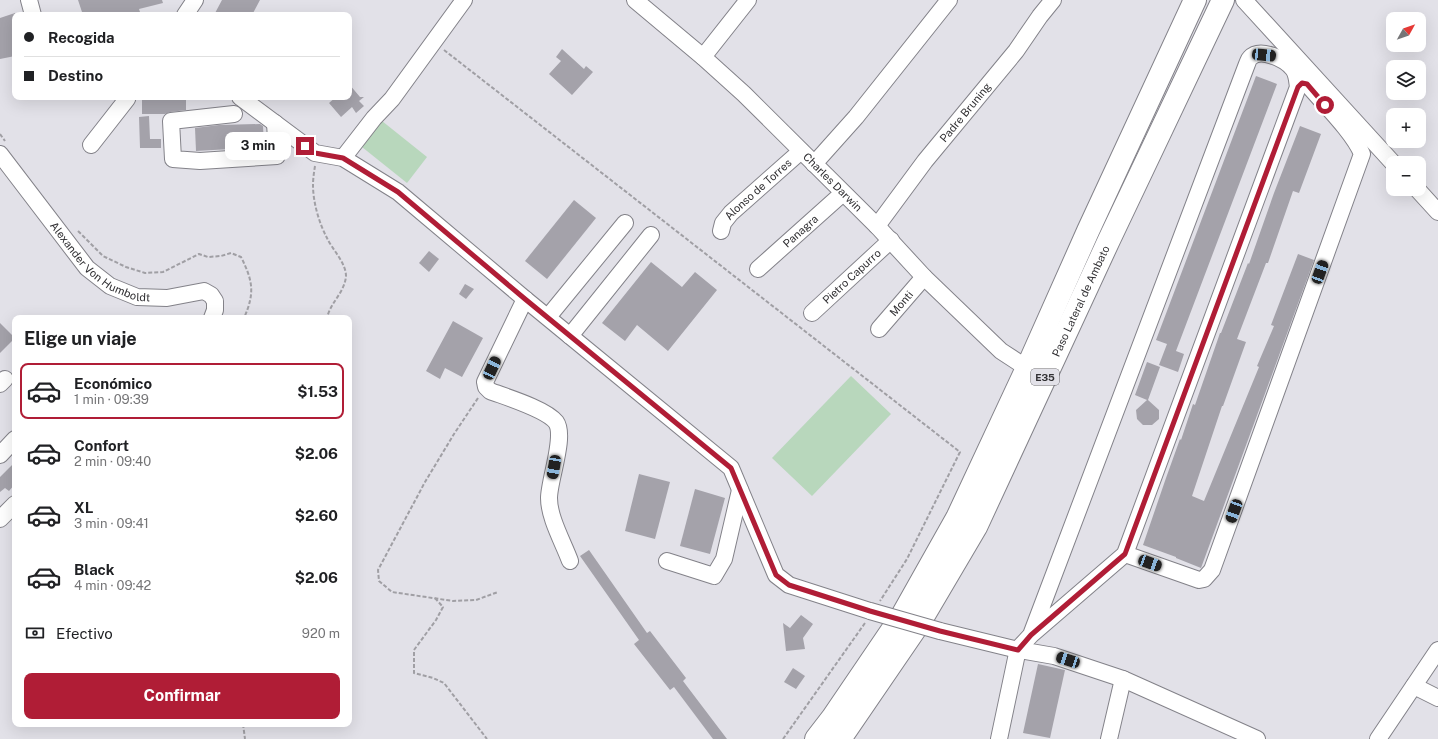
<!DOCTYPE html>
<html lang="es">
<head>
<meta charset="utf-8">
<style>
  :root { --surface:#fff; --page:#f2f2f2; --text:#202124; --muted:#757577; --line:#e0e0e0; --accent:#b01d36 }
  body { margin:0; font-family:"Public Sans",sans-serif; background:var(--page); color:var(--text); height:100vh; display:flex; flex-direction:column; font-size:15px; white-space:nowrap }
  * { box-sizing:border-box; margin:0 }
  p { font-size:13px; color:var(--muted) }
  .icon { flex:none; width:22px; height:22px; fill:none; stroke:currentColor; stroke-width:2; stroke-linecap:round; stroke-linejoin:round }
  .map { position:relative; flex:1; overflow:hidden }
  .details { position:absolute; left:12px; top:315px; width:340px; height:412px; display:flex; flex-direction:column; background:var(--surface); border-radius:8px; box-shadow:0 4px 16px #0002 }
  .details>* { flex:none }
  .banner { position:absolute; left:12px; top:12px; width:340px; height:88px; border-radius:8px; box-shadow:0 4px 16px #0002; display:grid; align-content:center; height:88px; padding:0 12px; background:var(--surface) }
  .needle { width:26px; rotate:50deg }
  .fabs { position:absolute; left:1386px; top:12px; display:grid; gap:8px }
  .fabs a { display:grid; place-items:center; width:40px; height:40px; border-radius:8px; background:var(--surface); box-shadow:0 4px 16px #0002; font-size:20px }
  .end { position:absolute; width:18px; height:18px; margin:-9px; border:5px solid #b01d36; background:#fff; box-shadow:0 0 0 2px #fff }
  .from { border-radius:50% }
  .bubble { position:absolute; height:28px; border-radius:8px; background:var(--surface); box-shadow:0 4px 16px #0002; font-size:13px; font-weight:700; line-height:28px; text-align:center }
  .car { position:absolute; width:12px; height:24px; margin:-12px -6px; border-radius:5px; box-shadow:0 0 3px 1px #0007; background:linear-gradient(#222 24%,#8ab4d8 0 40%,#222 0 76%,#8ab4d8 0 86%,#222 0) }
  .banner b { display:flex; align-items:center; gap:14px; height:38px; font-size:15px }
  .banner b+b { border-top:1px solid var(--line) }
  .banner i { width:10px; height:10px; background:var(--text) }
  ul { padding:0; list-style:none }
  li { display:flex; align-items:center; gap:12px; height:56px; margin:0 8px 6px; padding:0 4px; border:2px solid transparent; border-radius:8px }
  li div { flex:1 }
  li b { display:block; font-size:15px }
  li em { font-style:normal; font-weight:700 }
  li.selected { border-color:var(--accent) }
  li>.icon { width:36px; height:36px; stroke-width:1.5 }
  h2 { padding:0 12px; font-size:18px; line-height:48px }
  .pay { display:flex; align-items:center; gap:10px; height:44px; padding:0 12px; font-size:15px }
  .pay p { margin-inline-start:auto }
  .button { display:flex; gap:8px; margin-top:auto; padding:8px 12px }
  .button a { flex:1; height:46px; border-radius:8px; background:var(--accent); color:#fff; font-size:16px; font-weight:700; line-height:46px; text-align:center }
  .map>svg:first-child { display:block }
  .green { fill:#b8d7bc }
  .building { fill:#a4a2aa }
  .lines { fill:none; stroke-linecap:round; stroke-linejoin:round }
  .minor-casing { stroke:#838289; stroke-width:18 }
  .highway-casing { stroke:#838289; stroke-width:24 }
  .path { stroke:#a09fa4; stroke-width:2; stroke-dasharray:4 2; stroke-linecap:butt }
  .minor { stroke:#fff; stroke-width:16 }
  .highway { stroke:#fff; stroke-width:22 }
  .minor-bridge-casing { stroke:#838289; stroke-width:18; stroke-linecap:butt }
  .minor-bridge { stroke:#fff; stroke-width:16 }
  .route { stroke:#b01d36; stroke-width:5 }
  .labels { text-anchor:middle; dominant-baseline:central; stroke-width:3.5; stroke-linejoin:round; paint-order:stroke }
  .shield { fill:#e2e1e8; stroke:#666569; stroke-width:1 }
  .shield-label { font-size:10px; font-weight:bold; fill:#313033 }
  .street-label { font-size:11px; fill:#313033; stroke:#e2e1e8 }
</style>
</head>
<body>
<div class="map">
<svg width="1438" height="739" viewBox="0 0 1438 739">
  <rect width="100%" height="100%" fill="#e2e1e8"/>
  <!-- green -->
  <g class="green">
    <path d="M382 121 427 157 407 183 362 147Z"/>
    <path d="M851 376 891 414 812 496 772 458Z"/>
  </g>
  <!-- building -->
  <g class="building">
    <path d="M78 0H162L163 3 139 9 141 15H83Z"/>
    <path d="M222 0H260L252 15H214Z"/>
    <path d="M15 13V56L0 59V18Z"/>
    <path d="M562 49 584 69 586 66 593 72 572 95 549 74 561 61 556 57Z"/>
    <path d="M1256 76 1277 84 1176 351 1184 354 1178 372 1159 365 1167 344 1156 340Z"/>
    <path d="M349 84 360 97H364L359 101 364 106 356 113 352 107 341 117 329 103 336 97H349Z"/>
    <path d="M142 97H186V110L170 112 165 114H142Z"/>
    <path d="M149 116 150 139H161V148H140L139 117Z"/>
    <path d="M260 124 263 126 264 147 196 151 195 128 219 125Z"/>
    <path d="M1300 126 1321 134 1299 193 1293 191 1268 263H1266L1237 339 1246 342 1223 406H1222L1192 496 1204 501 1259 367 1257 366 1274 326 1271 325 1298 254 1314 260 1201 568 1176 558V557L1143 545 1166 478 1180 439 1181 440 1193 404 1195 405 1220 333H1221L1248 263 1249 264 1274 193Z"/>
    <path d="M574 200 596 218 547 279 525 261Z"/>
    <path d="M429 251 439 259 429 272 419 263Z"/>
    <path d="M651 262 682 287 695 272 717 290 668 351 637 325 625 341 602 323Z"/>
    <path d="M465 284 474 289 466 299 459 294Z"/>
    <path d="M453 321 483 338 462 377 445 368 440 379 426 371Z"/>
    <path d="M0 323 15 338 0 353Z"/>
    <path d="M1147 362 1160 367 1148 400 1159 410V419L1152 425H1143L1137 419 1136 410 1147 400 1135 395Z"/>
    <path d="M15 462V484L9 491 5 488 0 492V477Z"/>
    <path d="M639 474 670 482 655 539 625 531Z"/>
    <path d="M695 489 725 498 710 554 680 546Z"/>
    <path d="M589 550 647 633 650 631 686 678 683 681 727 739H713L674 687 670 690 634 644 639 640 580 556Z"/>
    <path d="M801 615 813 624 803 638 805 649 786 651 783 623 790 628Z"/>
    <path d="M1038 664 1065 670 1050 738 1023 733Z"/>
    <path d="M793 668 805 676 796 689 784 682Z"/>
  </g>
  <g class="lines">
    <!-- minor casing -->
    <g class="minor-casing">
      <g id="minor">
        <path d="M29 0 33 15"/>
        <path id="s1" d="M635 0 703 57 744 94 877 226 924 277 1001 351 1027 368"/>
        <path d="M1244 0 1393 163"/>
        <path d="M185 15 195 0"/>
        <path d="M703 57 748 0"/>
        <path d="M240 97 315 153 343 158 398 192 525 299 731 468 776 575 789 585 870 611"/>
        <path d="M234 114 171 121 173 159 200 161 277 156 275 123"/>
        <path d="M91 145 127 99 126 97"/>
        <path id="s2" d="M0 154 87 268 110 286 137 297 167 298 204 291 211 295 215 301V310L212 318"/>
        <path d="M343 158 374 118 392 99 464 0"/>
        <path d="M814 164 856 117 949 0"/>
        <path d="M1417 189 1438 212"/>
        <path id="s3" d="M877 226 925 161 1016 51 1040 16 1053 0"/>
        <path id="s4" d="M721 231 723 223 731 213 801 151"/>
        <path id="s5" d="M758 269 843 193"/>
        <path d="M525 299 485 382 486 387 490 391C506 397 546 409 556 422 566 436 549 480 549 498 549 518 563 542 570 561"/>
        <path id="s6" d="M812 313 891 240"/>
        <path d="M548 317 625 223"/>
        <path id="s7" d="M879 329 924 277"/>
        <path d="M570 336 651 235"/>
        <path d="M0 384 5 379"/>
        <path d="M0 455 15 439"/>
        <path d="M0 519 15 504"/>
        <path d="M1125 554 1199 580 1204 579 1212 570 1362 154C1354 133 1322 102 1307 84L1302 83 1298 87"/>
        <path d="M667 561 714 576 724 559 740 490"/>
        <path d="M940 631 1014 649 1054 656 1123 679 1257 739"/>
        <path d="M1414 686 1438 698"/>
        <path d="M999 739 1018 649 1031 635 1247 64C1248 62 1248 60 1250 58 1260 47 1285 59 1293 69 1297 74 1297 81 1298 87L1125 554 1031 635"/>
        <path d="M1109 739 1123 679"/>
        <path d="M1378 739 1438 650"/>
      </g>
    </g>
    <!-- highway casing -->
    <g class="highway-casing">
      <g id="highway">
        <path d="M816 739 833 717 903 614 957 518 1027 368 1088 231 1195 0"/>
        <path id="s8" d="M840 739 920 622 976 527 1109 240 1223 0"/>
      </g>
    </g>
    <!-- path -->
    <g class="path">
      <path d="M444 50 960 452 907 559 880 601"/>
      <path d="M0 134 5 141"/>
      <path d="M315 166C314 172 313 179 313 185 313 202 319 223 327 238 332 249 346 263 346 276 345 292 330 303 327 318"/>
      <path d="M78 231 103 256 126 267 145 273 163 272 199 254 208 257 221 256 231 253 241 257C253 281 255 293 244 318"/>
      <path d="M478 398 454 434 425 482 378 570 379 581 392 592 453 601 476 600 498 592"/>
      <path d="M435 598 443 607 436 620 414 650V673L433 678 444 683 487 739"/>
      <path d="M243 724 245 739"/>
      <path d="M783 739 865 623"/>
    </g>
    <!-- minor -->
    <use href="#minor" class="minor"/>
    <!-- highway -->
    <use href="#highway" class="highway"/>
    <!-- minor-bridge casing -->
    <g class="minor-bridge-casing">
      <path id="minor-bridge" d="M870 611 940 631"/>
    </g>
    <!-- minor-bridge -->
    <use href="#minor-bridge" class="minor-bridge"/>
  </g>
  <g class="lines">
    <!-- route -->
    <path class="route" d="M305 146 315 153 343 158 398 192 525 299 731 468 776 575 789 585 870 611 940 631 1018 650 1031 635 1125 554 1298 87 1302 83 1307 84 1325 105"/>
  </g>
  <g class="labels">
    <!-- shield labels -->
    <rect class="shield" x="1031" y="369" width="28" height="16" rx="3"/>
    <g class="shield-label">
      <text x="1045" y="377">E35</text>
    </g>
    <!-- street labels -->
    <g class="street-label">
      <text stroke="none"><textPath href="#s3" startOffset="144">Padre Bruning</textPath></text>
      <text stroke="none"><textPath href="#s1" startOffset="269">Charles Darwin</textPath></text>
      <text stroke="none"><textPath href="#s4" startOffset="57">Alonso de Torres</textPath></text>
      <text stroke="none"><textPath href="#s5" startOffset="57">Panagra</textPath></text>
      <text stroke="none"><textPath href="#s2" startOffset="151">Alexander Von Humboldt</textPath></text>
      <text stroke="none"><textPath href="#s6" startOffset="54">Pietro Capurro</textPath></text>
      <text stroke="none"><textPath href="#s8" startOffset="501">Paso Lateral de Ambato</textPath></text>
      <text stroke="none"><textPath href="#s7" startOffset="34">Monti</textPath></text>
    </g>
  </g>
</svg>
<div class="fabs">
<a><svg class="needle" viewBox="-14 -14 28 28"><path d="M0-13l5 13h-10z" fill="#e53935"/><path d="M0 13l5-13h-10z" fill="#757577"/></svg></a>
<a><svg class="icon" aria-label="layers" viewBox="0 0 24 24"><path d="M12 4l9 5-9 5-9-5zM3 14l9 5 9-5"/></svg></a>
<a>+</a>
<a>−</a>
</div>
<i class="end from" style="left:1325px;top:105px"></i>
<i class="end" style="left:305px;top:146px"></i>
<div class="bubble" style="left:225px;top:132px;width:66px">3 min</div>
<i class="car" style="left:1264px;top:55px;rotate:95deg"></i>
<i class="car" style="left:1320px;top:272px;rotate:20deg"></i>
<i class="car" style="left:492px;top:368px;rotate:25deg"></i>
<i class="car" style="left:554px;top:467px;rotate:190deg"></i>
<i class="car" style="left:1234px;top:511px;rotate:200deg"></i>
<i class="car" style="left:1150px;top:563px;rotate:110deg"></i>
<i class="car" style="left:1068px;top:660px;rotate:288deg"></i>
<div class="banner">
<b><i class="from"></i>Recogida</b>
<b><i></i>Destino</b>
</div>
<section class="details">
<h2>Elige un viaje</h2>
<ul>
<li class="selected"><svg class="icon" aria-label="car" viewBox="0 0 24 24"><path d="M5 17H2v-5l4-1 3-4h7l3 4 3 1v5h-3M9 17h6M6 11h13"/><circle cx="7" cy="17" r="2"/><circle cx="17" cy="17" r="2"/></svg><div><b>Económico</b><p>1 min · 09:39</p></div><em>$1.53</em></li>
<li><svg class="icon" aria-label="car" viewBox="0 0 24 24"><path d="M5 17H2v-5l4-1 3-4h7l3 4 3 1v5h-3M9 17h6M6 11h13"/><circle cx="7" cy="17" r="2"/><circle cx="17" cy="17" r="2"/></svg><div><b>Confort</b><p>2 min · 09:40</p></div><em>$2.06</em></li>
<li><svg class="icon" aria-label="car" viewBox="0 0 24 24"><path d="M5 17H2v-5l4-1 3-4h7l3 4 3 1v5h-3M9 17h6M6 11h13"/><circle cx="7" cy="17" r="2"/><circle cx="17" cy="17" r="2"/></svg><div><b>XL</b><p>3 min · 09:41</p></div><em>$2.60</em></li>
<li><svg class="icon" aria-label="car" viewBox="0 0 24 24"><path d="M5 17H2v-5l4-1 3-4h7l3 4 3 1v5h-3M9 17h6M6 11h13"/><circle cx="7" cy="17" r="2"/><circle cx="17" cy="17" r="2"/></svg><div><b>Black</b><p>4 min · 09:42</p></div><em>$2.06</em></li>
</ul>
<div class="pay"><svg class="icon" aria-label="cash" viewBox="0 0 24 24"><path d="M3 7h18v10H3z"/><circle cx="12" cy="12" r="2"/></svg>Efectivo<p>920 m</p></div>
<div class="button"><a>Confirmar</a></div>
</section>
</div>
</body>
</html>
